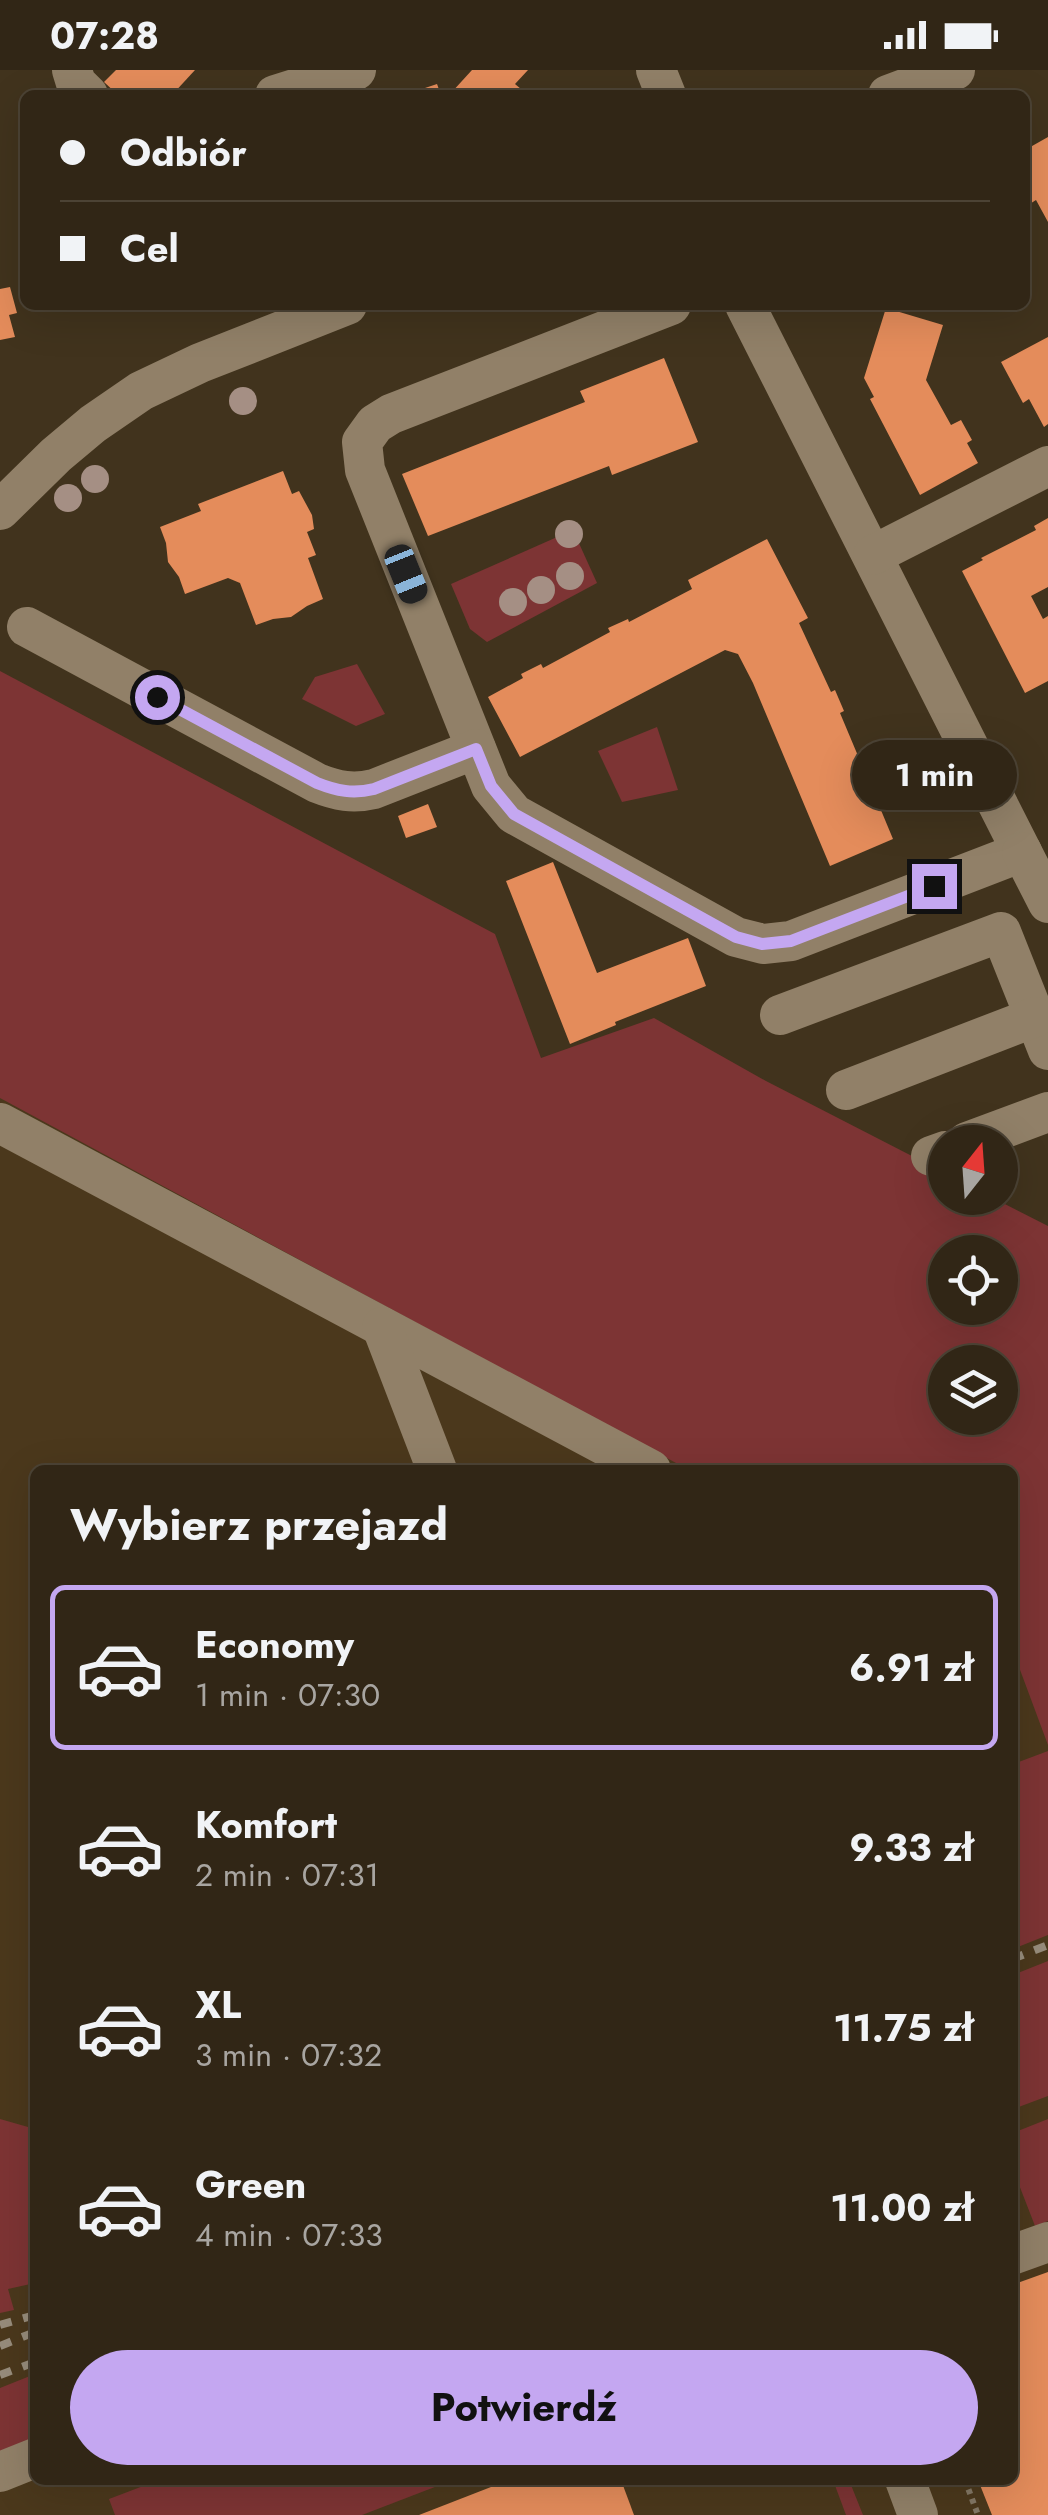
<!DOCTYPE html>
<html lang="pl">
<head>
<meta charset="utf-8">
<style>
  :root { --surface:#312616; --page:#392e1f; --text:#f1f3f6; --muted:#a8a5a1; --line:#4c4335; --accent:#c4a7f1 }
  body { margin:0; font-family:Jost,sans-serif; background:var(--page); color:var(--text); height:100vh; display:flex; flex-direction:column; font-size:38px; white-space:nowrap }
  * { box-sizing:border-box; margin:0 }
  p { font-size:32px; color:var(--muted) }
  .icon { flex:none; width:55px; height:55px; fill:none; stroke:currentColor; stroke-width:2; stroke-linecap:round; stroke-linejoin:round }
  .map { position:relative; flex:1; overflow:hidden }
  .side { position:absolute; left:30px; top:1395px; width:988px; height:1020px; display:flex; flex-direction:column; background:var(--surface); border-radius:15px; box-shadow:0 10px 40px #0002,0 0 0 2px var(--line) }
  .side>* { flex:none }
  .guide { position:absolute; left:20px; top:20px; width:1010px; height:220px; border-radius:15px; box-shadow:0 10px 40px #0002,0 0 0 2px var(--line); display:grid; align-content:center; height:220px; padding:0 40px; background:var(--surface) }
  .needle { width:65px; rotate:17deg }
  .fabs { position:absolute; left:928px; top:1055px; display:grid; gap:20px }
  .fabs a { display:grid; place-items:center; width:90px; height:90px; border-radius:50%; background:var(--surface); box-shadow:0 10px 40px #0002,0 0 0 2px var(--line); font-size:50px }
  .end { position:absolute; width:45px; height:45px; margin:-22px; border:12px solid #c4a7f1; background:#111; box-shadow:0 0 0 5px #111 }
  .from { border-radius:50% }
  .bubble { position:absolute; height:70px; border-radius:35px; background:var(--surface); box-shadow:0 10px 40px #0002,0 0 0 2px var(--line); font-size:32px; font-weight:700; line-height:70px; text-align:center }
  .car { position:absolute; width:30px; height:60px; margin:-30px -15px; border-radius:12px; box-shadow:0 0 8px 2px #0007; background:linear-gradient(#222 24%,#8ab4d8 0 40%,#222 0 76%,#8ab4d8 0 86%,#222 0) }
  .guide b { display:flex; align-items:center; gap:35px; height:95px; font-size:38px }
  .guide b+b { border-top:2px solid var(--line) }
  .guide i { width:25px; height:25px; background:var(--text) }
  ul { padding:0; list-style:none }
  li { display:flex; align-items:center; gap:30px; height:165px; margin:0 20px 15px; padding:0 20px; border:5px solid transparent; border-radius:15px }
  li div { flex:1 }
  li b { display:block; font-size:38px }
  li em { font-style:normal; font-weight:700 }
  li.on { border-color:var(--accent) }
  li>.icon { width:90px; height:90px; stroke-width:1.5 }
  h2 { padding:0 40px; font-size:45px; line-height:120px }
  .action { display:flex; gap:20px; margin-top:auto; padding:20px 40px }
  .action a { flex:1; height:115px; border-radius:60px; background:var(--accent); color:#111; font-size:40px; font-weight:700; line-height:115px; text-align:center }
  .status { display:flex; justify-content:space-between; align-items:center; height:70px; padding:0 50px; background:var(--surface); direction:ltr }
  .status svg { height:28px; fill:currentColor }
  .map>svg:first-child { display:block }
  .built { fill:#4b381c }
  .green { fill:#7d3434; fill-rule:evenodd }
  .building { fill:#e48c5b }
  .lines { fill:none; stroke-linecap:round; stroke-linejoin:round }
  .path { stroke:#837765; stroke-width:6; stroke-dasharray:5 5; stroke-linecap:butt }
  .minor { stroke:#918068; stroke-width:40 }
  .rail { stroke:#978c7b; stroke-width:8; stroke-dasharray:12 12; stroke-linecap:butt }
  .tree { fill:#a58f84 }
  .route { stroke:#c4a7f1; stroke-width:12 }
</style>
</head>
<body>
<div class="status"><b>07:28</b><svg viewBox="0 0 49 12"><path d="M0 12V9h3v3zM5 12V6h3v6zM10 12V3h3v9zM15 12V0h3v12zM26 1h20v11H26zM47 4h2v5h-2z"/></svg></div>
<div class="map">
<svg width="1048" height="2445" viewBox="0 0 1048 2445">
  <rect width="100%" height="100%" fill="#41331d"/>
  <!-- built -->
  <path class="built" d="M0 947 845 1400H35V2410H1012L1013 1490 1048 1509V2445H0Z"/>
  <!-- green -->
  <g class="green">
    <path d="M573 460 597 513 487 572 470 559 451 514Z"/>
    <path d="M357 594 385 644 356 656 302 629 315 607Z"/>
    <path d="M0 601 495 864 541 988 654 948 766 1011 945 1103V1128H993L1048 1156V1675L1013 1581 1012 1400H689L0 1028ZM945 1182H1000V1238H945ZM945 1292H1000V1348H945Z"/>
    <path d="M657 657 678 720 622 732 598 681Z"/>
    <path d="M1048 1681V1865L1013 1879V1694Z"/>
    <path d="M1048 1891V2026L1013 2039V1905Z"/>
    <path d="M0 2049 35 2059V2213L8 2219 14 2240 0 2243Z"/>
    <path d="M1048 2049V2151L1035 2156 1016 2107 1013 2108V2063Z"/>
    <path d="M35 2304V2369L0 2383V2318Z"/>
    <path d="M159 2410H453L362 2445H115L109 2429Z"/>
    <path d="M833 2410H849L863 2445H846Z"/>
  </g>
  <!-- building -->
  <g class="building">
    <path d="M116 0H195L172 25H118L104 12Z"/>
    <path d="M472 0H528L515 14 528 25H453L451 23Z"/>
    <path d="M437 14 441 25H407V24Z"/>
    <path d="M1048 67V152L1036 130 1025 137V80Z"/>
    <path d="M10 217 17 243 9 245 15 267 0 270V219Z"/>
    <path d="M886 238 943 255 926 310 951 355 961 350 972 370 967 373 978 393 920 425 870 329 874 327 864 308Z"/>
    <path d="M1048 267V354L1044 357 1029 329 1023 333 1001 292Z"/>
    <path d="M664 288 698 372 612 405 609 396 428 466 402 404 585 332 580 321Z"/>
    <path d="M283 401 292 424 299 421 312 445 314 459 307 462 316 485 308 488 323 529 307 536 291 547 273 549 256 555 240 513 228 508 185 524 179 507 168 492 166 473 160 457 201 441 198 434Z"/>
    <path d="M1048 448V517L1031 526 1043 549 1048 546V611L1025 623 962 501 983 490 981 488 1036 460 1034 456Z"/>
    <path d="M767 469 808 548 799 553 831 622 835 620 844 641 840 643 869 712 873 711 882 732 878 733 893 769 830 796 753 613 738 584 725 580 520 687 488 627 523 608 521 604 541 594 543 598 610 562 608 558 628 549 629 552 692 519 688 510Z"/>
    <path d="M428 734 437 757 406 768 398 746Z"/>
    <path d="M553 792 597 903 688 868 706 916 615 952 616 955 570 974 506 811Z"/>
    <path d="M1048 2202V2445H992L978 2410H1012V2215Z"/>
    <path d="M509 2410H621L634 2445H419Z"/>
  </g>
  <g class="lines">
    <!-- path -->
    <path class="path" d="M965 2410 978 2445"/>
    <!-- minor -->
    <g class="minor">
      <path d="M72 0 76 13 88 25"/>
      <path d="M656 0 666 25"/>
      <path d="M275 25 356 0"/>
      <path d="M888 25 955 0"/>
      <path d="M671 235 391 344 375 354 362 372 365 400 491 716 514 744 736 867 763 874 791 871 1022 782 745 235"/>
      <path d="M0 440 56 385 93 354 141 321 200 293 347 235"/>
      <path d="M873 485 1048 396"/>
      <path d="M27 557 317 713C337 721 353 724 374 719L476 679"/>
      <path d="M1022 782 1048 833"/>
      <path d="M780 945 1001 862 1048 980"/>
      <path d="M846 1020 1035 947"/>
      <path d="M0 1053 651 1400"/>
      <path d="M967 1072 1048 1042"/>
      <path d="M931 1086 945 1081"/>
      <path d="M382 1257 437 1400"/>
      <path d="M1012 2185 1048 2172"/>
      <path d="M0 2402 35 2388"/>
      <path d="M905 2410 918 2445"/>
    </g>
    <!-- rail -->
    <g class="rail">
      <path d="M1012 1889 1048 1875"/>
      <path d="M0 2255 35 2245"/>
      <path d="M0 2276 35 2262"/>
      <path d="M0 2305 35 2292"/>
    </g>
  </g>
  <!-- trees -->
  <g class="tree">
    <circle cx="243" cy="331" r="14"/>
    <circle cx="95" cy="409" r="14"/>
    <circle cx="68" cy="428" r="14"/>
    <circle cx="569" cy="464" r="14"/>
    <circle cx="570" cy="506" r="14"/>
    <circle cx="541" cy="520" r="14"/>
    <circle cx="513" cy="532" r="14"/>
  </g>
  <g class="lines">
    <!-- route -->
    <path class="route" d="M157 627 317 713C337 721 353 724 374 719L476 679 491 716 514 744 736 867 762 874 791 871 934 816"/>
  </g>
</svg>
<div class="fabs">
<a><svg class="needle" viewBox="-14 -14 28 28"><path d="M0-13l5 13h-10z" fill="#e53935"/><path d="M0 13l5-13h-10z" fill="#a8a5a1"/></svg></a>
<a><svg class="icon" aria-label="locate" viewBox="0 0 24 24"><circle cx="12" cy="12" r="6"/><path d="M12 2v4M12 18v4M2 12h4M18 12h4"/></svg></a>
<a><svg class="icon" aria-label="layers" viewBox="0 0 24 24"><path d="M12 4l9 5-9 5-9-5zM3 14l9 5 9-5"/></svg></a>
</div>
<i class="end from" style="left:157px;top:627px"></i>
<i class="end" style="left:934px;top:816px"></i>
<div class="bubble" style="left:852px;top:670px;width:165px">1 min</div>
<i class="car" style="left:406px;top:504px;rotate:158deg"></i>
<div class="guide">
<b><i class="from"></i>Odbiór</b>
<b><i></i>Cel</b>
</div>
<section class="side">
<h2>Wybierz przejazd</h2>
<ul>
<li class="on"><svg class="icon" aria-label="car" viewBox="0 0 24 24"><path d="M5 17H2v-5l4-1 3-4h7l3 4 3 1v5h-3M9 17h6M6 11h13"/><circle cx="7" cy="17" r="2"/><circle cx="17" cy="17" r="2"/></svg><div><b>Economy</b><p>1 min · 07:30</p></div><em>6.91 zł</em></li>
<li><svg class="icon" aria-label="car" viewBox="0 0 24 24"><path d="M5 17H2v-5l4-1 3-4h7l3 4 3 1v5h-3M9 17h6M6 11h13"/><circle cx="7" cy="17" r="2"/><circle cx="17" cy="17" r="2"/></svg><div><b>Komfort</b><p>2 min · 07:31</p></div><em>9.33 zł</em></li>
<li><svg class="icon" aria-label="car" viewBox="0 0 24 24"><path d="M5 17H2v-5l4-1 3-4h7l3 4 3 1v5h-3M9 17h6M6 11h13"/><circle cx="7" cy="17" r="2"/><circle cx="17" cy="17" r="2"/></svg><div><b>XL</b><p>3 min · 07:32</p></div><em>11.75 zł</em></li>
<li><svg class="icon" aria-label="car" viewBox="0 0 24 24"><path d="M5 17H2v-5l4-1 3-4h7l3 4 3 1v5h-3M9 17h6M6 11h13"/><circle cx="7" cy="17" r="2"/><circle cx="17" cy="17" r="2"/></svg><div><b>Green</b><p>4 min · 07:33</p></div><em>11.00 zł</em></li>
</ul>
<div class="action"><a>Potwierdź</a></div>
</section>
</div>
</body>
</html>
